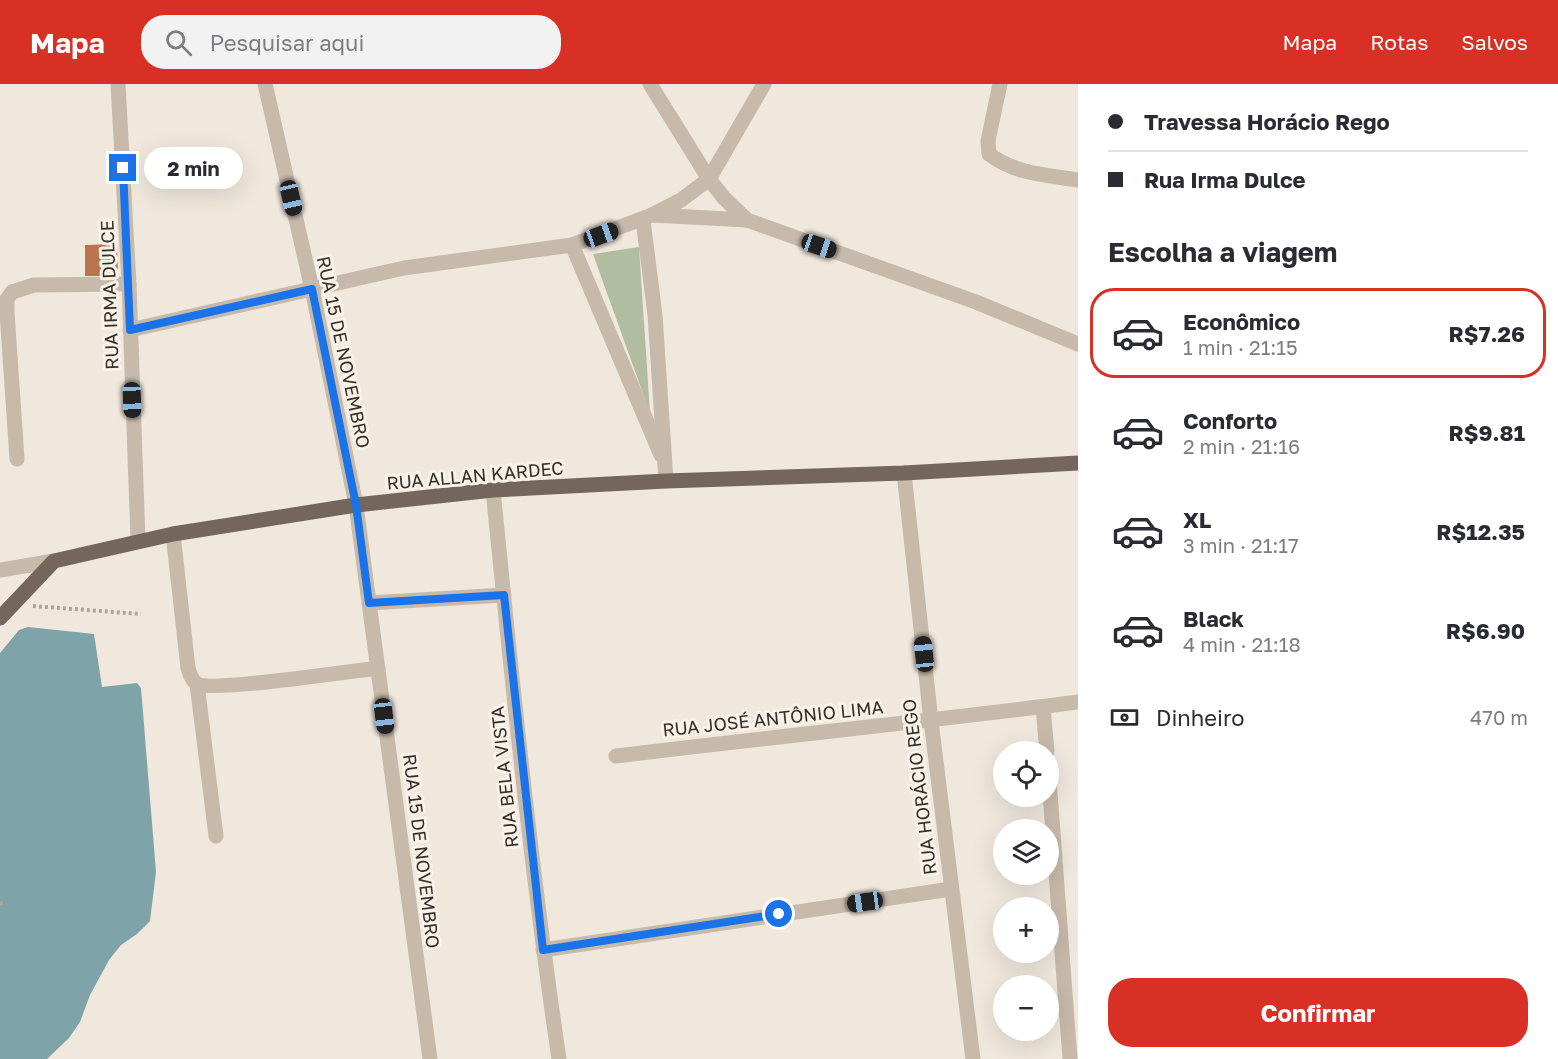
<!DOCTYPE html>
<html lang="pt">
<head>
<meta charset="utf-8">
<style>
  :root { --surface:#fff; --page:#f2f2f3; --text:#2b2b33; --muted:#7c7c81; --line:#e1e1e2; --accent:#d93025 }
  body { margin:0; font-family:"Golos Text",sans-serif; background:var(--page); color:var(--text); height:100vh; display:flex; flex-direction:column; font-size:22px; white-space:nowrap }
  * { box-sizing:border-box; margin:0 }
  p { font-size:20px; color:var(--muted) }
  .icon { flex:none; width:33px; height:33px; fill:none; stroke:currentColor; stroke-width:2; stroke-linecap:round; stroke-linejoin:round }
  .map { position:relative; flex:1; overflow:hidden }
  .side { display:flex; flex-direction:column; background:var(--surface); width:480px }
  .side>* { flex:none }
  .guide { display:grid; align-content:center; height:132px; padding:0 30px; background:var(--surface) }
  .buttons { position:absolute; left:993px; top:657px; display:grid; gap:12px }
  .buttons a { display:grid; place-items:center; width:66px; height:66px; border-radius:50%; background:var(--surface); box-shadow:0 6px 24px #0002; font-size:30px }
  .end { position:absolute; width:27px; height:27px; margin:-14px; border:8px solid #1a73e8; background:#fff; box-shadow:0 0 0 3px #fff }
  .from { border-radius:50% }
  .bubble { position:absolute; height:42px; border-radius:21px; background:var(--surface); box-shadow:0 6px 24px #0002; font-size:20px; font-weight:700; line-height:42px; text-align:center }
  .car { position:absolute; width:18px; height:36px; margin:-18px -9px; border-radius:8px; box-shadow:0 0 4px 2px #0007; background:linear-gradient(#222 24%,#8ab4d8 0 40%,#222 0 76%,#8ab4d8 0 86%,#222 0) }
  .guide b { display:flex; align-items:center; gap:21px; height:57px; font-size:22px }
  .guide b+b { border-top:2px solid var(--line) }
  .guide i { width:15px; height:15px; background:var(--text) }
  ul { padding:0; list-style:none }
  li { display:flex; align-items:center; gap:18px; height:90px; margin:0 12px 9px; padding:0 18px; border:3px solid transparent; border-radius:24px }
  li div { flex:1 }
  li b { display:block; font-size:22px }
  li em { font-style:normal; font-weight:700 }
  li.active { border-color:var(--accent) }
  li>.icon { width:54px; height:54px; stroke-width:1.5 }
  h2 { padding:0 30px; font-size:27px; line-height:72px }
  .pay { display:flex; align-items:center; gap:15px; height:66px; padding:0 30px; font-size:22px }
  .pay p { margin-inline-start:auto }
  .cta { display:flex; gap:12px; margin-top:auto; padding:12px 30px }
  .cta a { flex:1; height:69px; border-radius:24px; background:var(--accent); color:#fff; font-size:24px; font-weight:700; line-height:69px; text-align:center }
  header { display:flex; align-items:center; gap:36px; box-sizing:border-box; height:84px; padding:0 30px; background:var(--accent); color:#fff }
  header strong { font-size:28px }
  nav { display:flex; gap:33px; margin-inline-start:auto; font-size:21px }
  .search { width:420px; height:54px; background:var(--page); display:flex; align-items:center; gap:15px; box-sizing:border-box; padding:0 21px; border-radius:24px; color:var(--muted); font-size:22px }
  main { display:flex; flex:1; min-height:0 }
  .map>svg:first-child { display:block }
  .green { fill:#b0bd9e }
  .water { fill:#7ea4aa }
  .building { fill:#bb7350 }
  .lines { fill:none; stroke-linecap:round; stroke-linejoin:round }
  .path { stroke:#b2a494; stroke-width:4; stroke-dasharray:3 3; stroke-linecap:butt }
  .minor { stroke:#c7baaa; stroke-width:15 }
  .major { stroke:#75665b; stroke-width:15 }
  .route { stroke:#1a73e8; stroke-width:8 }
  .labels { text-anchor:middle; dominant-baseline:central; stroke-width:6; stroke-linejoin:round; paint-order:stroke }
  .street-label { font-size:18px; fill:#352e29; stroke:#f8f2e9 }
</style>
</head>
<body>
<header>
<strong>Mapa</strong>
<div class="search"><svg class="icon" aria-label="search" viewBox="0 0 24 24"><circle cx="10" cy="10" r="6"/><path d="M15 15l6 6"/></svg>Pesquisar aqui</div>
<nav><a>Mapa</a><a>Rotas</a><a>Salvos</a></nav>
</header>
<main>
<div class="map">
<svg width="1078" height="975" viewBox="0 0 1078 975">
  <rect width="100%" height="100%" fill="#f0e8dd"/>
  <!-- green -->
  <path class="green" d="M639 163 650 329 593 170Z"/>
  <!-- water -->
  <path class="water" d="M28 543 94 550 102 603 137 599 141 604 156 788 150 837 137 850 121 861 109 876 90 911 80 938 69 954 47 975H0V569L19 546Z"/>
  <!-- building -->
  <path class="building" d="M117 160 118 192H85V161Z"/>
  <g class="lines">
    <!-- path -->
    <g class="path">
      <path d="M33 522 141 530"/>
      <path d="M0 819 5 820"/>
    </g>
    <!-- minor -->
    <g class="minor">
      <path d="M118 0 129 200 138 457"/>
      <path d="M265 0 312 205 356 421 430 975"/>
      <path d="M650 0 709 95 764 0"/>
      <path d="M1000 0 988 57 989 70C1015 90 1046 91 1078 96"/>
      <path d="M652 131 747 136"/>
      <path d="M643 136 655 231 666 397"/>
      <path d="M572 161 661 371"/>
      <path d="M130 246 404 184 572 161 652 131 681 116 709 95 724 114 747 136 976 218 1078 260"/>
      <path d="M17 375 7 228V215L12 208 34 201 129 200"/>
      <path d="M904 389 931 637 973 975"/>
      <path d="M493 406C512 596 531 786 559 975"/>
      <path d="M173 450 188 584C190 590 192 597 197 600 211 608 353 587 378 584"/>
      <path d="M0 486 54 477"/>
      <path d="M369 519 504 511"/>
      <path d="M197 600 216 752"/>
      <path d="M1043 623 1047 668"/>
      <path d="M616 672C770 653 924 638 1078 618"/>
      <path d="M1048 682 1070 975"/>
      <path d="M543 866 951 805"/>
    </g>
    <!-- major -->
    <path class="major" d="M0 534 54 477 173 450 356 421 493 406 666 397 904 389 1078 379"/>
  </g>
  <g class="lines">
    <!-- route -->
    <path class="route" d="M123 84 130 246 312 205 356 421 369 519 504 511 543 866 779 830"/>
  </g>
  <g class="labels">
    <!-- street labels -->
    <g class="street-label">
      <text transform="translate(109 211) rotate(-92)">RUA IRMA DULCE</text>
      <text transform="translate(344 268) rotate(78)">RUA 15 DE NOVEMBRO</text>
      <text transform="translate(475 391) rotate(-5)">RUA ALLAN KARDEC</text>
      <text transform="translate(773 634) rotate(-6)">RUA JOSÉ ANTÔNIO LIMA</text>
      <text transform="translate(504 693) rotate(-96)">RUA BELA VISTA</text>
      <text transform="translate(919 703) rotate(-97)">RUA HORÁCIO REGO</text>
      <text transform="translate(422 767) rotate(83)">RUA 15 DE NOVEMBRO</text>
    </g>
  </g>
</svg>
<div class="buttons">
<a><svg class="icon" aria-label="locate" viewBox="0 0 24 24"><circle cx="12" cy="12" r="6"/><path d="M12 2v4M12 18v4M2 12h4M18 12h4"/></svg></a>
<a><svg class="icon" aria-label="layers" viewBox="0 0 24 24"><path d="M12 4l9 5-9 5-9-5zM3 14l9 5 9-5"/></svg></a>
<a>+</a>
<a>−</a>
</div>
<i class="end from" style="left:779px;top:830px"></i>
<i class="end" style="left:123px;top:84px"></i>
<div class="bubble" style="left:144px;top:63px;width:99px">2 min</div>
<i class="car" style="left:291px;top:114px;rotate:167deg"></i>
<i class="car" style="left:601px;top:151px;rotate:70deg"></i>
<i class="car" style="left:819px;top:162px;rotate:109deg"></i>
<i class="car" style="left:132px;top:316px;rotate:178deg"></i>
<i class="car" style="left:924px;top:570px;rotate:354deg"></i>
<i class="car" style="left:384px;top:632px;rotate:173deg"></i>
<i class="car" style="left:865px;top:818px;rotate:262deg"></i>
</div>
<section class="side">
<div class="guide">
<b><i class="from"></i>Travessa Horácio Rego</b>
<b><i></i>Rua Irma Dulce</b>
</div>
<h2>Escolha a viagem</h2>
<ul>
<li class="active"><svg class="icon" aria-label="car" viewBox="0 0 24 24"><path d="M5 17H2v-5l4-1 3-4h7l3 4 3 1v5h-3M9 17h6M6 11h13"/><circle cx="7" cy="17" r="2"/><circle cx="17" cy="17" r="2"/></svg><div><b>Econômico</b><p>1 min · 21:15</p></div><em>R$7.26</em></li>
<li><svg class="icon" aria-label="car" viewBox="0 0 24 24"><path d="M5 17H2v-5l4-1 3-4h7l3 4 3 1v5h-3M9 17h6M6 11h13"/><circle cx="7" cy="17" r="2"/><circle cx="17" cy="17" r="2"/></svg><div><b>Conforto</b><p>2 min · 21:16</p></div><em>R$9.81</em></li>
<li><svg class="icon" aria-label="car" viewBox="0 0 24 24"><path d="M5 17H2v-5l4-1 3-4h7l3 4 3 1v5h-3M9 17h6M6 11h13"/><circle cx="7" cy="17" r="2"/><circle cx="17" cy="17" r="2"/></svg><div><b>XL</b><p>3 min · 21:17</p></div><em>R$12.35</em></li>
<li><svg class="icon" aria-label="car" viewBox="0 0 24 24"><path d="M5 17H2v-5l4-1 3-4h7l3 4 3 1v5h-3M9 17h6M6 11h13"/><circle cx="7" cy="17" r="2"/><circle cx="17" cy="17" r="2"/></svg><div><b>Black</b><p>4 min · 21:18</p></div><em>R$6.90</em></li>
</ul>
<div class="pay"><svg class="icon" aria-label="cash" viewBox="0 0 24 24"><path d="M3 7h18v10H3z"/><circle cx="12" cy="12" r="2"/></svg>Dinheiro<p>470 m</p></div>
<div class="cta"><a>Confirmar</a></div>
</section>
</main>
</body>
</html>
